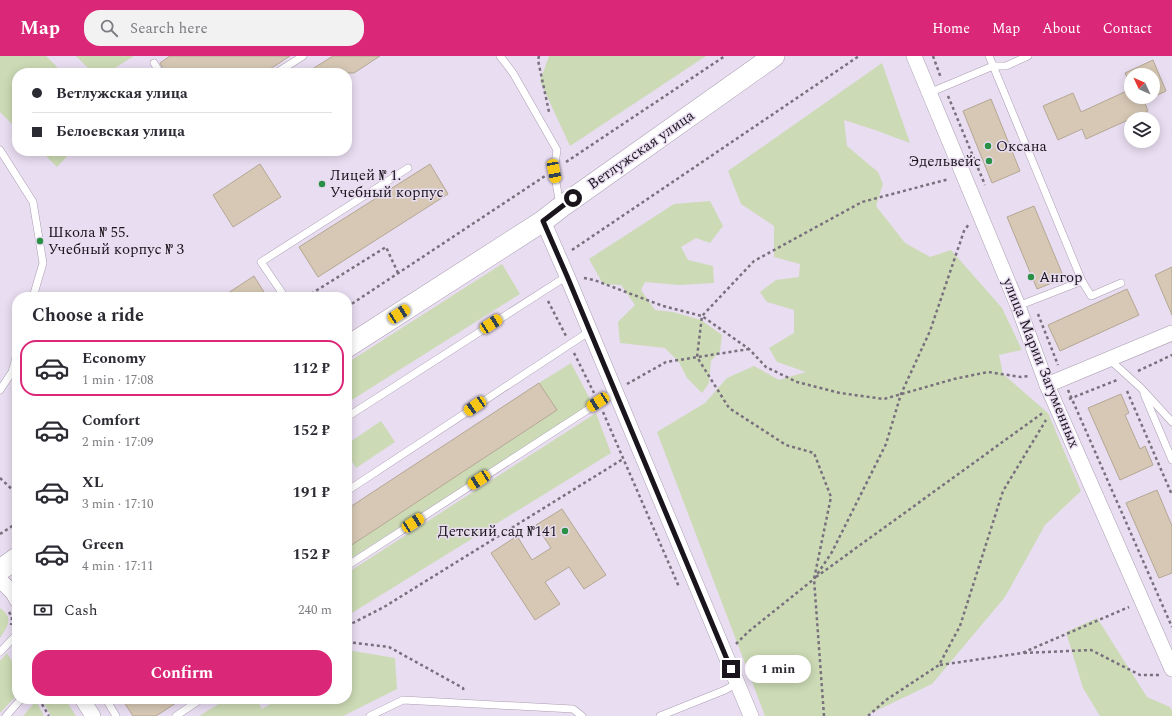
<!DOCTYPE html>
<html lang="en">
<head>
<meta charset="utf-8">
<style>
  :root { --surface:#fff; --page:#f2f2f3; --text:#2b2b33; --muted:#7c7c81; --line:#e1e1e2; --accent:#db2777 }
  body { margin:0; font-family:Spectral,serif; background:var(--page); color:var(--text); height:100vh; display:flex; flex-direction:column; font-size:15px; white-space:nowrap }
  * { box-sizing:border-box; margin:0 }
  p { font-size:13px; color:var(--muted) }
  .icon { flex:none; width:22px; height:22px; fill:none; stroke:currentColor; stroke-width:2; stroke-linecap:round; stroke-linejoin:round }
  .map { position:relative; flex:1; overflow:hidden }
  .details { position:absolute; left:12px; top:236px; width:340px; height:412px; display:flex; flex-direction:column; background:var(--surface); border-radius:16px; box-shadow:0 2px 10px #0003 }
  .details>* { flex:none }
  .guide { position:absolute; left:12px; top:12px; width:340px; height:88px; border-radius:16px; box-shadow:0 2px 10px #0003; display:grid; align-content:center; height:88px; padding:0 20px; background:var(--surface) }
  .needle { width:26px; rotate:314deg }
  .buttons { position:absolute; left:1124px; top:12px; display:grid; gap:8px }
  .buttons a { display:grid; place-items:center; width:36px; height:36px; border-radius:50%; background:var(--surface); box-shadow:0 2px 10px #0003; font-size:20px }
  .end { position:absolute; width:18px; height:18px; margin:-9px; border:5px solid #1a151d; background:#fff; box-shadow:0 0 0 2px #fff }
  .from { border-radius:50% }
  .bubble { position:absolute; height:28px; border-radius:14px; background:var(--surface); box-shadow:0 2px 10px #0003; font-size:13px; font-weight:700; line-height:28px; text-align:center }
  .car { position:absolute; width:12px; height:24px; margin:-12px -6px; border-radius:5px; box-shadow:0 0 3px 1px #0007; background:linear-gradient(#f5c518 24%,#345 0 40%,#f5c518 0 76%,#345 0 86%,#f5c518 0) }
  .guide b { display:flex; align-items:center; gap:14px; height:38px; font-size:15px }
  .guide b+b { border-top:1px solid var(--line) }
  .guide i { width:10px; height:10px; background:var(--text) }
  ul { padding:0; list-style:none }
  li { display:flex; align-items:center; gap:12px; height:56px; margin:0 8px 6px; padding:0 12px; border:2px solid transparent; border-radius:16px }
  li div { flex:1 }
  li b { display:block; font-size:15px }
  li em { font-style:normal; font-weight:700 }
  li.selected { border-color:var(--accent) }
  li>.icon { width:36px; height:36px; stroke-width:1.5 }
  h2 { padding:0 20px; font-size:18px; line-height:48px }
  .pay { display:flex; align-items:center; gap:10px; height:44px; padding:0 20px; font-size:15px }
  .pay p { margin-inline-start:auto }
  .action { display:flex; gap:8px; margin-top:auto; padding:8px 20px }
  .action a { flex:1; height:46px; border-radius:16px; background:var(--accent); color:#fff; font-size:16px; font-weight:700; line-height:46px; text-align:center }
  header { display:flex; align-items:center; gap:24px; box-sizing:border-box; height:56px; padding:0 20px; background:var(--accent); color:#fff }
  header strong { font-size:19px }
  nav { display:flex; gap:22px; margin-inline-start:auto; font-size:14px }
  .search { width:280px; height:36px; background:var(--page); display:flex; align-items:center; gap:10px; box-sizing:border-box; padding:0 14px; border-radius:16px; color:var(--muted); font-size:15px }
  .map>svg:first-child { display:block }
  .green { fill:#ccdab5 }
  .building { fill:#d6c8b4; stroke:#b4a794 }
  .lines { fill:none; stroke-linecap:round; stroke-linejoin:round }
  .lane-casing { stroke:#aa9eb2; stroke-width:8 }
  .street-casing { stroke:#aa9eb2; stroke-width:16 }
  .secondary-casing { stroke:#aa9eb2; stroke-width:22 }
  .path { stroke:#79707e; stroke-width:2.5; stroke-dasharray:3 3; stroke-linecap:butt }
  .lane { stroke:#fff; stroke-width:7 }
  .street { stroke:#fff; stroke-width:15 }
  .secondary { stroke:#fff; stroke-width:21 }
  .route { stroke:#1a151d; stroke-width:5 }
  .poi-dot { fill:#299046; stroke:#e9ddf1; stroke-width:1.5 }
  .labels { text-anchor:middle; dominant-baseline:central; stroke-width:3; stroke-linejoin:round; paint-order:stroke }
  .poi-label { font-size:15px; fill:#1a151d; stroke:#e9ddf1; text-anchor:start }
  .street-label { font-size:15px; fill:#1a151d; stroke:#e9ddf1 }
</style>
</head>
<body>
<header>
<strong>Map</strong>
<div class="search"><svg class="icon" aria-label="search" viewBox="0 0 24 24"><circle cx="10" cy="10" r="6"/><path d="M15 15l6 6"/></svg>Search here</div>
<nav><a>Home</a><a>Map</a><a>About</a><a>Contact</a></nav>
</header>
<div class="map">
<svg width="1172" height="660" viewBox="0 0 1172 660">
  <rect width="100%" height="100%" fill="#e9ddf1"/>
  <!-- green -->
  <g class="green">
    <path d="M0 0H46L63 17H17V73L0 56Z"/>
    <path d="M76 0H134L107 17H93Z"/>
    <path d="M549 0H706L570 90 540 25Z"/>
    <path d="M882 7 910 87 875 74 844 64 847 90 878 116 883 128 876 150 905 187 930 201 951 194 1002 252 1022 294 999 299 1003 318 1048 357 1081 435 1045 469 1005 541 932 628 865 660H765L657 376 705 347 727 322 754 310 779 324 806 316 777 306 769 292 794 277V254L767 246 760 236 776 224 799 221 800 208 774 201V170L741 148 728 115Z"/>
    <path d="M41 95H72L57 111Z"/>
    <path d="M710 145 723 170 710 187 696 182 681 191 688 204 713 210 714 227 679 229 645 226 641 234 655 254 673 256 701 264 722 279 720 295 711 305 709 327 702 337 687 322 679 306 665 292 620 287 618 266 635 249 621 229 603 228 589 203 674 148Z"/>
    <path d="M502 208 520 238 347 347V307Z"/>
    <path d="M571 307 592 347 347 505V492L557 354 539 327Z"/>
    <path d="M596 357 611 397 347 560V517Z"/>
    <path d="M381 365 395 386 356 412 347 398V388Z"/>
    <path d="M0 552C14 562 8 570 0 582Z"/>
    <path d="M1097 562 1147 641 1170 651 1172 655V660H1100L1083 632 1066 576Z"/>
    <path d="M347 594 395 602 397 633 343 660H199L227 643H256L262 653 279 643H347Z"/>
    <path d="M7 597 17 614V639L0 657V605Z"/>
    <path d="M42 643H65L76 660H51Z"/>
    <path d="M36 645 44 660H23Z"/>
  </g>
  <!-- building -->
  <g class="building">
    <path d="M170 0H290L264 17H165L160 7Z"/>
    <path d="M333 0H380L354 17H306Z"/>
    <path d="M1153 4 1166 35 1153 41V19H1131V30L1125 17Z"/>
    <path d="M1131 33V41H1152L1144 45 1148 55 1086 83 1082 73 1058 84 1043 50 1073 37 1081 56Z"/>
    <path d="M991 43 1020 115 992 127 963 55Z"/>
    <path d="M260 108 281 141 233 171 213 139Z"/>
    <path d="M430 108 448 138 318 221 299 191Z"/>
    <path d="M1034 150 1064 222 1037 233 1007 161Z"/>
    <path d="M1172 211V259L1155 219Z"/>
    <path d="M254 220 267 241H222Z"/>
    <path d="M1127 233 1139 259 1060 295 1048 269Z"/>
    <path d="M539 327 557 354 347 492V453Z"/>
    <path d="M1121 338 1129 357 1125 359 1140 393 1145 390 1153 409 1120 424 1088 352Z"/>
    <path d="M1157 434 1172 470V517L1159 522 1126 447Z"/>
    <path d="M562 453 606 519 584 533 569 511 545 526 560 548 535 564 491 497 517 480 532 504 551 492 536 469Z"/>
    <path d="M122 643H182L156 660H133Z"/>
  </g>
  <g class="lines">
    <!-- lane casing -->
    <g class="lane-casing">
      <g id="lane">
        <path d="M500 0 513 17 557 94 554 115 560 149"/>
        <path d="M989 0 1082 225"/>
        <path d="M154 7 160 17"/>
        <path d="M276 17 303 0"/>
        <path d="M929 37 993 10H1006L1028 0"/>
        <path d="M0 94 33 146 43 207 33 241"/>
        <path d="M285 241 261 206 408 112"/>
        <path d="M1018 250 1082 225 1091 240 1121 227"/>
        <path d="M1109 303 1141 332 1172 366"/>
        <path d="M0 334 12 316 17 298"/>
        <path d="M1144 338 1172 404"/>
        <path d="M347 361 567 220"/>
        <path d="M347 435 590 275"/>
        <path d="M347 510 615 336"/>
        <path d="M0 596 17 578"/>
        <path d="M106 643 116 660"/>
        <path d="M6 660 21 643"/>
        <path d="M176 660 201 643"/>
        <path d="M370 660 403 644 573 653 582 660"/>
        <path d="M660 660 725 634 737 627"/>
      </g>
    </g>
    <!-- street casing -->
    <g class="street-casing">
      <g id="street">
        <path d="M914 0 1018 250 1047 329 1172 613"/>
        <path d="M543 165 567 220 751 660"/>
        <path d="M1047 329 1172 277"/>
        <path d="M0 524 13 537 17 544"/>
        <path d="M82 643 93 660"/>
      </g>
    </g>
    <!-- secondary casing -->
    <g class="secondary-casing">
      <g id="secondary">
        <path d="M347 291 543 165 561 151 774 0"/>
        <path d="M0 514 17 502"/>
      </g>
    </g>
    <!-- path -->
    <g class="path">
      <path d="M539 0 538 4 549 56"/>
      <path d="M933 0 941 22"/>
      <path d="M948 40 985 129"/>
      <path d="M566 106 725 0"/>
      <path d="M572 194 859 0"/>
      <path d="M584 222 594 224 663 250 702 260 749 293 766 311 797 326 840 337 884 343 954 323 988 316 1021 321 1030 320"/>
      <path d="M306 241 386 191 398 217"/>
      <path d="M548 245 566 280"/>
      <path d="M347 251 545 120"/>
      <path d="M1038 258 1058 309"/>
      <path d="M574 297 594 337"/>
      <path d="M1138 315 1172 299"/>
      <path d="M627 328 666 306 749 293"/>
      <path d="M1068 334 1172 571"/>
      <path d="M1127 335 1172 439"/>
      <path d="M1069 343 1117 324"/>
      <path d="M603 356 679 531"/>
      <path d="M0 422 17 438"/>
      <path d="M0 478 17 467"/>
      <path d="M816 521 1044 356"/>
      <path d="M9 556 12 561 11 569"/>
      <path d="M347 570 384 551 623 403"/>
      <path d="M347 586 389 591 463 632 464 637"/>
      <path d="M736 588 748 576 814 523 832 496 886 388 901 338 930 275 964 175 969 168"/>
      <path d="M13 596 17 604"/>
      <path d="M1024 597 1091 594 1140 619H1159"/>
      <path d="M940 609 1022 597 1129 551"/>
      <path d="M39 643 49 660"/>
      <path d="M824 660 814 523 831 441 814 397 786 389 729 352 697 301 702 260 754 205 862 146 949 123"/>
      <path d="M868 660 886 644 939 609 960 570 1003 435 1046 364"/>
    </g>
    <!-- lane -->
    <use href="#lane" class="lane"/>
    <!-- street -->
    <use href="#street" class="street"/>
    <!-- secondary -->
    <use href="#secondary" class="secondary"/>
  </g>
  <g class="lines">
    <!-- route -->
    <path class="route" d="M573 142 543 165 567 220 731 613"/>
  </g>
  <!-- markers -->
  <g class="poi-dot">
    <circle cx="988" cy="90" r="4"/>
    <circle cx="989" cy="105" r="4"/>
    <circle cx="322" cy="128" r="4"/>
    <circle cx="40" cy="185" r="4"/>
    <circle cx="1031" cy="221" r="4"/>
    <circle cx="565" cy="475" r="4"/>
  </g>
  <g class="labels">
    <!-- poi labels -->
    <g class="poi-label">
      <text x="996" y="90">Оксана</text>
      <text x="981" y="105" text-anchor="end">Эдельвейс</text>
      <text x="330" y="119">Лицей № 1.<tspan x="330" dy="17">Учебный корпус</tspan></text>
      <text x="48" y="176">Школа № 55.<tspan x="48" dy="17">Учебный корпус № 3</tspan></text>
      <text x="1039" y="221">Ангор</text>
      <text x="557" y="475" text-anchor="end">Детский сад №141</text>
    </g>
    <!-- street labels -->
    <g class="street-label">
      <text transform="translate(641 94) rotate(-35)">Ветлужская улица</text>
      <text transform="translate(1041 307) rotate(68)">улица Марии Загуменных</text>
    </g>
  </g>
</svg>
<div class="buttons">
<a><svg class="needle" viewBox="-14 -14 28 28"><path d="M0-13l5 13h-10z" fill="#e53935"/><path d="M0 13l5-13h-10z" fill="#7c7c81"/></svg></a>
<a><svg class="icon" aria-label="layers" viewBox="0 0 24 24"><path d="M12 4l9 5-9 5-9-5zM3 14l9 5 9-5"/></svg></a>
</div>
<i class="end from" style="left:573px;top:142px"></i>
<i class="end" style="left:731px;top:613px"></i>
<div class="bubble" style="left:745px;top:599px;width:66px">1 min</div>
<i class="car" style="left:554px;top:115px;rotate:169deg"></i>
<i class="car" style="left:399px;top:258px;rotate:57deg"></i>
<i class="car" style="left:491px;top:268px;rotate:57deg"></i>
<i class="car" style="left:598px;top:346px;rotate:237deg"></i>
<i class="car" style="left:475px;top:350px;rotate:236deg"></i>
<i class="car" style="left:479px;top:424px;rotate:237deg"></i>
<i class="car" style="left:413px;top:467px;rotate:57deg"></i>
<div class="guide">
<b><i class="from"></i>Ветлужская улица</b>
<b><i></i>Белоевская улица</b>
</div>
<section class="details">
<h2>Choose a ride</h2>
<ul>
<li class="selected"><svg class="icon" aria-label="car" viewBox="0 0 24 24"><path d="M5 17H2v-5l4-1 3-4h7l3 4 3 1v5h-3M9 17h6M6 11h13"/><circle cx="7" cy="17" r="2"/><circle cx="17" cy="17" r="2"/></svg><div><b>Economy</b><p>1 min · 17:08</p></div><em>112 ₽</em></li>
<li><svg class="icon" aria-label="car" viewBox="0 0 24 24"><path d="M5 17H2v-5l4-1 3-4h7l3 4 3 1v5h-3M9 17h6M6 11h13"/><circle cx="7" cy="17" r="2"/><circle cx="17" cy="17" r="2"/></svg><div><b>Comfort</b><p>2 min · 17:09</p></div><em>152 ₽</em></li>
<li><svg class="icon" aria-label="car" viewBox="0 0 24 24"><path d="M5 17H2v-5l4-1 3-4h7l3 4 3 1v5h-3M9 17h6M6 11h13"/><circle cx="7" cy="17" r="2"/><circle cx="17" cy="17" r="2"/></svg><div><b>XL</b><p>3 min · 17:10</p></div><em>191 ₽</em></li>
<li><svg class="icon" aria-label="car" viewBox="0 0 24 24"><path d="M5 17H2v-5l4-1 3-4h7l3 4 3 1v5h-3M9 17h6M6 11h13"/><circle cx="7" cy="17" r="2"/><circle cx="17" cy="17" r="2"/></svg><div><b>Green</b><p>4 min · 17:11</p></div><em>152 ₽</em></li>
</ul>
<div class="pay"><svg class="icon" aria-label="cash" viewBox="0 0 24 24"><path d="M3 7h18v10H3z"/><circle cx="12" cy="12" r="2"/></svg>Cash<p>240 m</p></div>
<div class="action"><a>Confirm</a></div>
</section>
</div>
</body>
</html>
